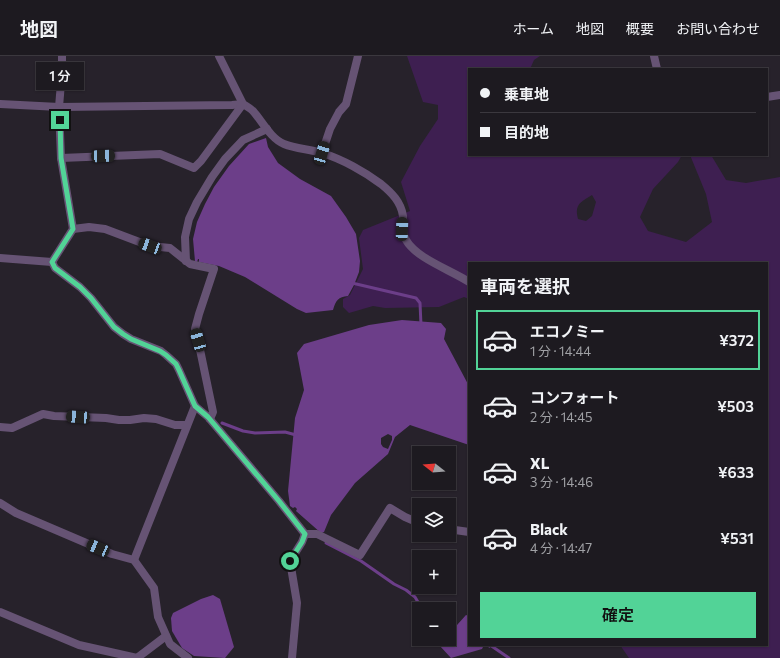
<!DOCTYPE html>
<html lang="ja">
<head>
<meta charset="utf-8">
<style>
  :root { --surface:#1d1a20; --page:#2a272d; --text:#f1f3f6; --muted:#a0a1a5; --line:#3b383e; --accent:#52d397 }
  body { margin:0; font-family:Commissioner,"Noto Sans JP",sans-serif; background:var(--page); color:var(--text); height:100vh; display:flex; flex-direction:column; font-size:15px; white-space:nowrap }
  * { box-sizing:border-box; margin:0 }
  p { font-size:13px; color:var(--muted) }
  .icon { flex:none; width:22px; height:22px; fill:none; stroke:currentColor; stroke-width:2; stroke-linecap:round; stroke-linejoin:round }
  .map { position:relative; flex:1; overflow:hidden }
  .panel { position:absolute; left:468px; top:206px; width:300px; height:384px; display:flex; flex-direction:column; background:var(--surface); border-radius:0px; box-shadow:0 1px 3px #0004,0 0 0 1px var(--line) }
  .panel>* { flex:none }
  .guide { position:absolute; left:468px; top:12px; width:300px; height:88px; border-radius:0px; box-shadow:0 1px 3px #0004,0 0 0 1px var(--line); display:grid; align-content:center; height:88px; padding:0 12px; background:var(--surface) }
  .needle { width:26px; rotate:287deg }
  .controls { position:absolute; left:412px; top:390px; display:grid; gap:8px }
  .controls a { display:grid; place-items:center; width:44px; height:44px; border-radius:0px; background:var(--surface); box-shadow:0 1px 3px #0004,0 0 0 1px var(--line); font-size:20px }
  .end { position:absolute; width:18px; height:18px; margin:-9px; border:5px solid #52d397; background:#111; box-shadow:0 0 0 2px #111 }
  .from { border-radius:50% }
  .bubble { position:absolute; height:28px; border-radius:0px; background:var(--surface); box-shadow:0 1px 3px #0004,0 0 0 1px var(--line); font-size:13px; font-weight:600; line-height:28px; text-align:center }
  .car { position:absolute; width:12px; height:24px; margin:-12px -6px; border-radius:5px; box-shadow:0 0 3px 1px #0007; background:linear-gradient(#222 24%,#8ab4d8 0 40%,#222 0 76%,#8ab4d8 0 86%,#222 0) }
  .guide b { display:flex; align-items:center; gap:14px; height:38px; font-size:15px }
  .guide b+b { border-top:1px solid var(--line) }
  .guide i { width:10px; height:10px; background:var(--text) }
  ul { padding:0; list-style:none }
  li { display:flex; align-items:center; gap:12px; height:60px; margin:0 8px 6px; padding:0 4px; border:2px solid transparent; border-radius:0px }
  li div { flex:1 }
  li b { display:block; font-size:15px }
  li em { font-style:normal; font-weight:600 }
  li.on { border-color:var(--accent) }
  li>.icon { width:36px; height:36px; stroke-width:1.5 }
  h2 { padding:0 12px; font-size:18px; line-height:48px }
  .button { display:flex; gap:8px; margin-top:auto; padding:8px 12px }
  .button a { flex:1; height:46px; border-radius:0px; background:var(--accent); color:#111; font-size:16px; font-weight:600; line-height:46px; text-align:center }
  header { display:flex; align-items:center; gap:24px; box-sizing:border-box; height:56px; padding:0 20px; background:var(--surface); border-bottom:1px solid var(--line) }
  header strong { font-size:19px }
  nav { display:flex; gap:22px; margin-inline-start:auto; font-size:14px }
  .map>svg:first-child { display:block }
  .green { fill:#3e1f51; fill-rule:evenodd }
  .water { fill:#6c3e89; fill-rule:evenodd }
  .lines { fill:none; stroke-linecap:round; stroke-linejoin:round }
  .stream { stroke:#6c3e89; stroke-width:3 }
  .street { stroke:#665374; stroke-width:8 }
  .route { stroke:#52d397; stroke-width:5 }
</style>
</head>
<body>
<header>
<strong>地図</strong>
<nav><a>ホーム</a><a>地図</a><a>概要</a><a>お問い合わせ</a></nav>
</header>
<div class="map">
<svg width="780" height="602" viewBox="0 0 780 602">
  <rect width="100%" height="100%" fill="#27222b"/>
  <!-- green -->
  <path class="green" d="M407 0H540L534 4 530 13H469V99H682L678 106 653 133 640 161 648 175 686 186 712 166 706 138 690 99H711L726 124 746 127 780 121V602H629L620 589H767V207H469V243L464 241 439 251 385 252 373 250 349 257 343 251V243L350 239 363 213 359 182 363 174 410 155 401 126 420 90 438 63V49L423 46ZM592 139 596 146 592 160 586 165 578 163C574 148 581 146 592 139Z"/>
  <!-- water -->
  <g class="water">
    <path d="M266 82 268 91 278 107 300 123 331 140 346 161 356 178 360 205 359 216 354 229 348 240C338 241 336 244 333 254L306 257 297 253 245 221 219 210 199 206V203H198L197 206 195 205 193 183 197 166 205 148 214 131 229 110 249 88Z"/>
    <path d="M402 264 441 267 446 273 444 283 469 330V389L410 369 395 381 388 398 355 427 331 459 324 476 321 477 296 455 297 453 295 451 293 452 290 450 288 435 295 362 304 334 297 297 304 288 369 269ZM388 378 392 380V384L388 393 383 391 381 388V382Z"/>
    <path d="M213 539 220 543 234 591 225 602 194 600 182 592 172 575 171 562 173 557 201 543Z"/>
    <path d="M466 559 469 560V589H491L490 592 484 589 482 593 451 602 440 590 445 583H449V578Z"/>
  </g>
  <g class="lines">
    <!-- stream -->
    <g class="stream">
      <path d="M352 227 416 242 420 247 421 269"/>
      <path d="M222 367 243 375 255 377 285 376 296 379"/>
      <path d="M326 487 361 505 394 528 406 534 415 541 422 553"/>
      <path d="M490 589 509 602"/>
    </g>
    <!-- street -->
    <g class="street">
      <path d="M654 0 657 13"/>
      <path d="M767 41 780 39"/>
      <path d="M0 48 59 51 232 49 243 48C246 50 250 52 253 55 262 65 271 83 284 88 296 93 310 93 322 97 342 103 365 116 381 128 392 137 401 146 403 160 403 170 401 174 406 184 417 203 451 214 469 226"/>
      <path d="M322 97 330 73 339 56 346 48 358 0"/>
      <path d="M61 102 160 98 194 112 201 105 243 48 219 0"/>
      <path d="M73 173 89 171 105 173 150 190 170 192 190 208 214 213 199 258 195 273 198 284 213 356 210 363"/>
      <path d="M0 202 52 206"/>
      <path d="M186 205 185 181 189 163 197 146 212 121 225 103 243 84 267 73"/>
      <path d="M52 206 55 212 80 231 91 242 114 271 123 278 131 283 161 295 166 299 176 308 179 314 195 350 208 361 279 445 305 478"/>
      <path d="M52 206 73 173 61 102 59 51 62 15V0"/>
      <path d="M0 371 12 372 43 358 54 360 106 362 119 364H130L144 362 156 363 175 369H187"/>
      <path d="M0 447 16 457 112 498 134 504 154 532 158 561 170 588 188 602"/>
      <path d="M449 474H455L469 476"/>
      <path d="M305 478H317L360 499 390 452 405 461 419 467"/>
      <path d="M134 504 195 350"/>
      <path d="M0 556 79 589 137 602"/>
      <path d="M137 602 166 580"/>
      <path d="M292 602 297 547 290 505 302 486 305 478"/>
    </g>
  </g>
  <g class="lines">
    <!-- route -->
    <path class="route" d="M60 64 61 102 73 173 52 206 55 212 80 231 91 242 114 271 123 278 131 283 160 295 166 299 176 308 179 314 195 350 208 361 279 445 305 478 302 486 290 505"/>
  </g>
</svg>
<div class="controls">
<a><svg class="needle" viewBox="-14 -14 28 28"><path d="M0-13l5 13h-10z" fill="#e53935"/><path d="M0 13l5-13h-10z" fill="#a0a1a5"/></svg></a>
<a><svg class="icon" aria-label="layers" viewBox="0 0 24 24"><path d="M12 4l9 5-9 5-9-5zM3 14l9 5 9-5"/></svg></a>
<a>+</a>
<a>−</a>
</div>
<i class="end from" style="left:290px;top:505px"></i>
<i class="end" style="left:60px;top:64px"></i>
<div class="bubble" style="left:36px;top:6px;width:48px">1 分</div>
<i class="car" style="left:322px;top:97px;rotate:17deg"></i>
<i class="car" style="left:103px;top:100px;rotate:88deg"></i>
<i class="car" style="left:402px;top:173px;rotate:2deg"></i>
<i class="car" style="left:150px;top:190px;rotate:290deg"></i>
<i class="car" style="left:198px;top:284px;rotate:344deg"></i>
<i class="car" style="left:78px;top:361px;rotate:274deg"></i>
<i class="car" style="left:98px;top:492px;rotate:293deg"></i>
<div class="guide">
<b><i class="from"></i>乗車地</b>
<b><i></i>目的地</b>
</div>
<section class="panel">
<h2>車両を選択</h2>
<ul>
<li class="on"><svg class="icon" aria-label="car" viewBox="0 0 24 24"><path d="M5 17H2v-5l4-1 3-4h7l3 4 3 1v5h-3M9 17h6M6 11h13"/><circle cx="7" cy="17" r="2"/><circle cx="17" cy="17" r="2"/></svg><div><b>エコノミー</b><p>1 分 · 14:44</p></div><em>¥372</em></li>
<li><svg class="icon" aria-label="car" viewBox="0 0 24 24"><path d="M5 17H2v-5l4-1 3-4h7l3 4 3 1v5h-3M9 17h6M6 11h13"/><circle cx="7" cy="17" r="2"/><circle cx="17" cy="17" r="2"/></svg><div><b>コンフォート</b><p>2 分 · 14:45</p></div><em>¥503</em></li>
<li><svg class="icon" aria-label="car" viewBox="0 0 24 24"><path d="M5 17H2v-5l4-1 3-4h7l3 4 3 1v5h-3M9 17h6M6 11h13"/><circle cx="7" cy="17" r="2"/><circle cx="17" cy="17" r="2"/></svg><div><b>XL</b><p>3 分 · 14:46</p></div><em>¥633</em></li>
<li><svg class="icon" aria-label="car" viewBox="0 0 24 24"><path d="M5 17H2v-5l4-1 3-4h7l3 4 3 1v5h-3M9 17h6M6 11h13"/><circle cx="7" cy="17" r="2"/><circle cx="17" cy="17" r="2"/></svg><div><b>Black</b><p>4 分 · 14:47</p></div><em>¥531</em></li>
</ul>
<div class="button"><a>確定</a></div>
</section>
</div>
</body>
</html>
